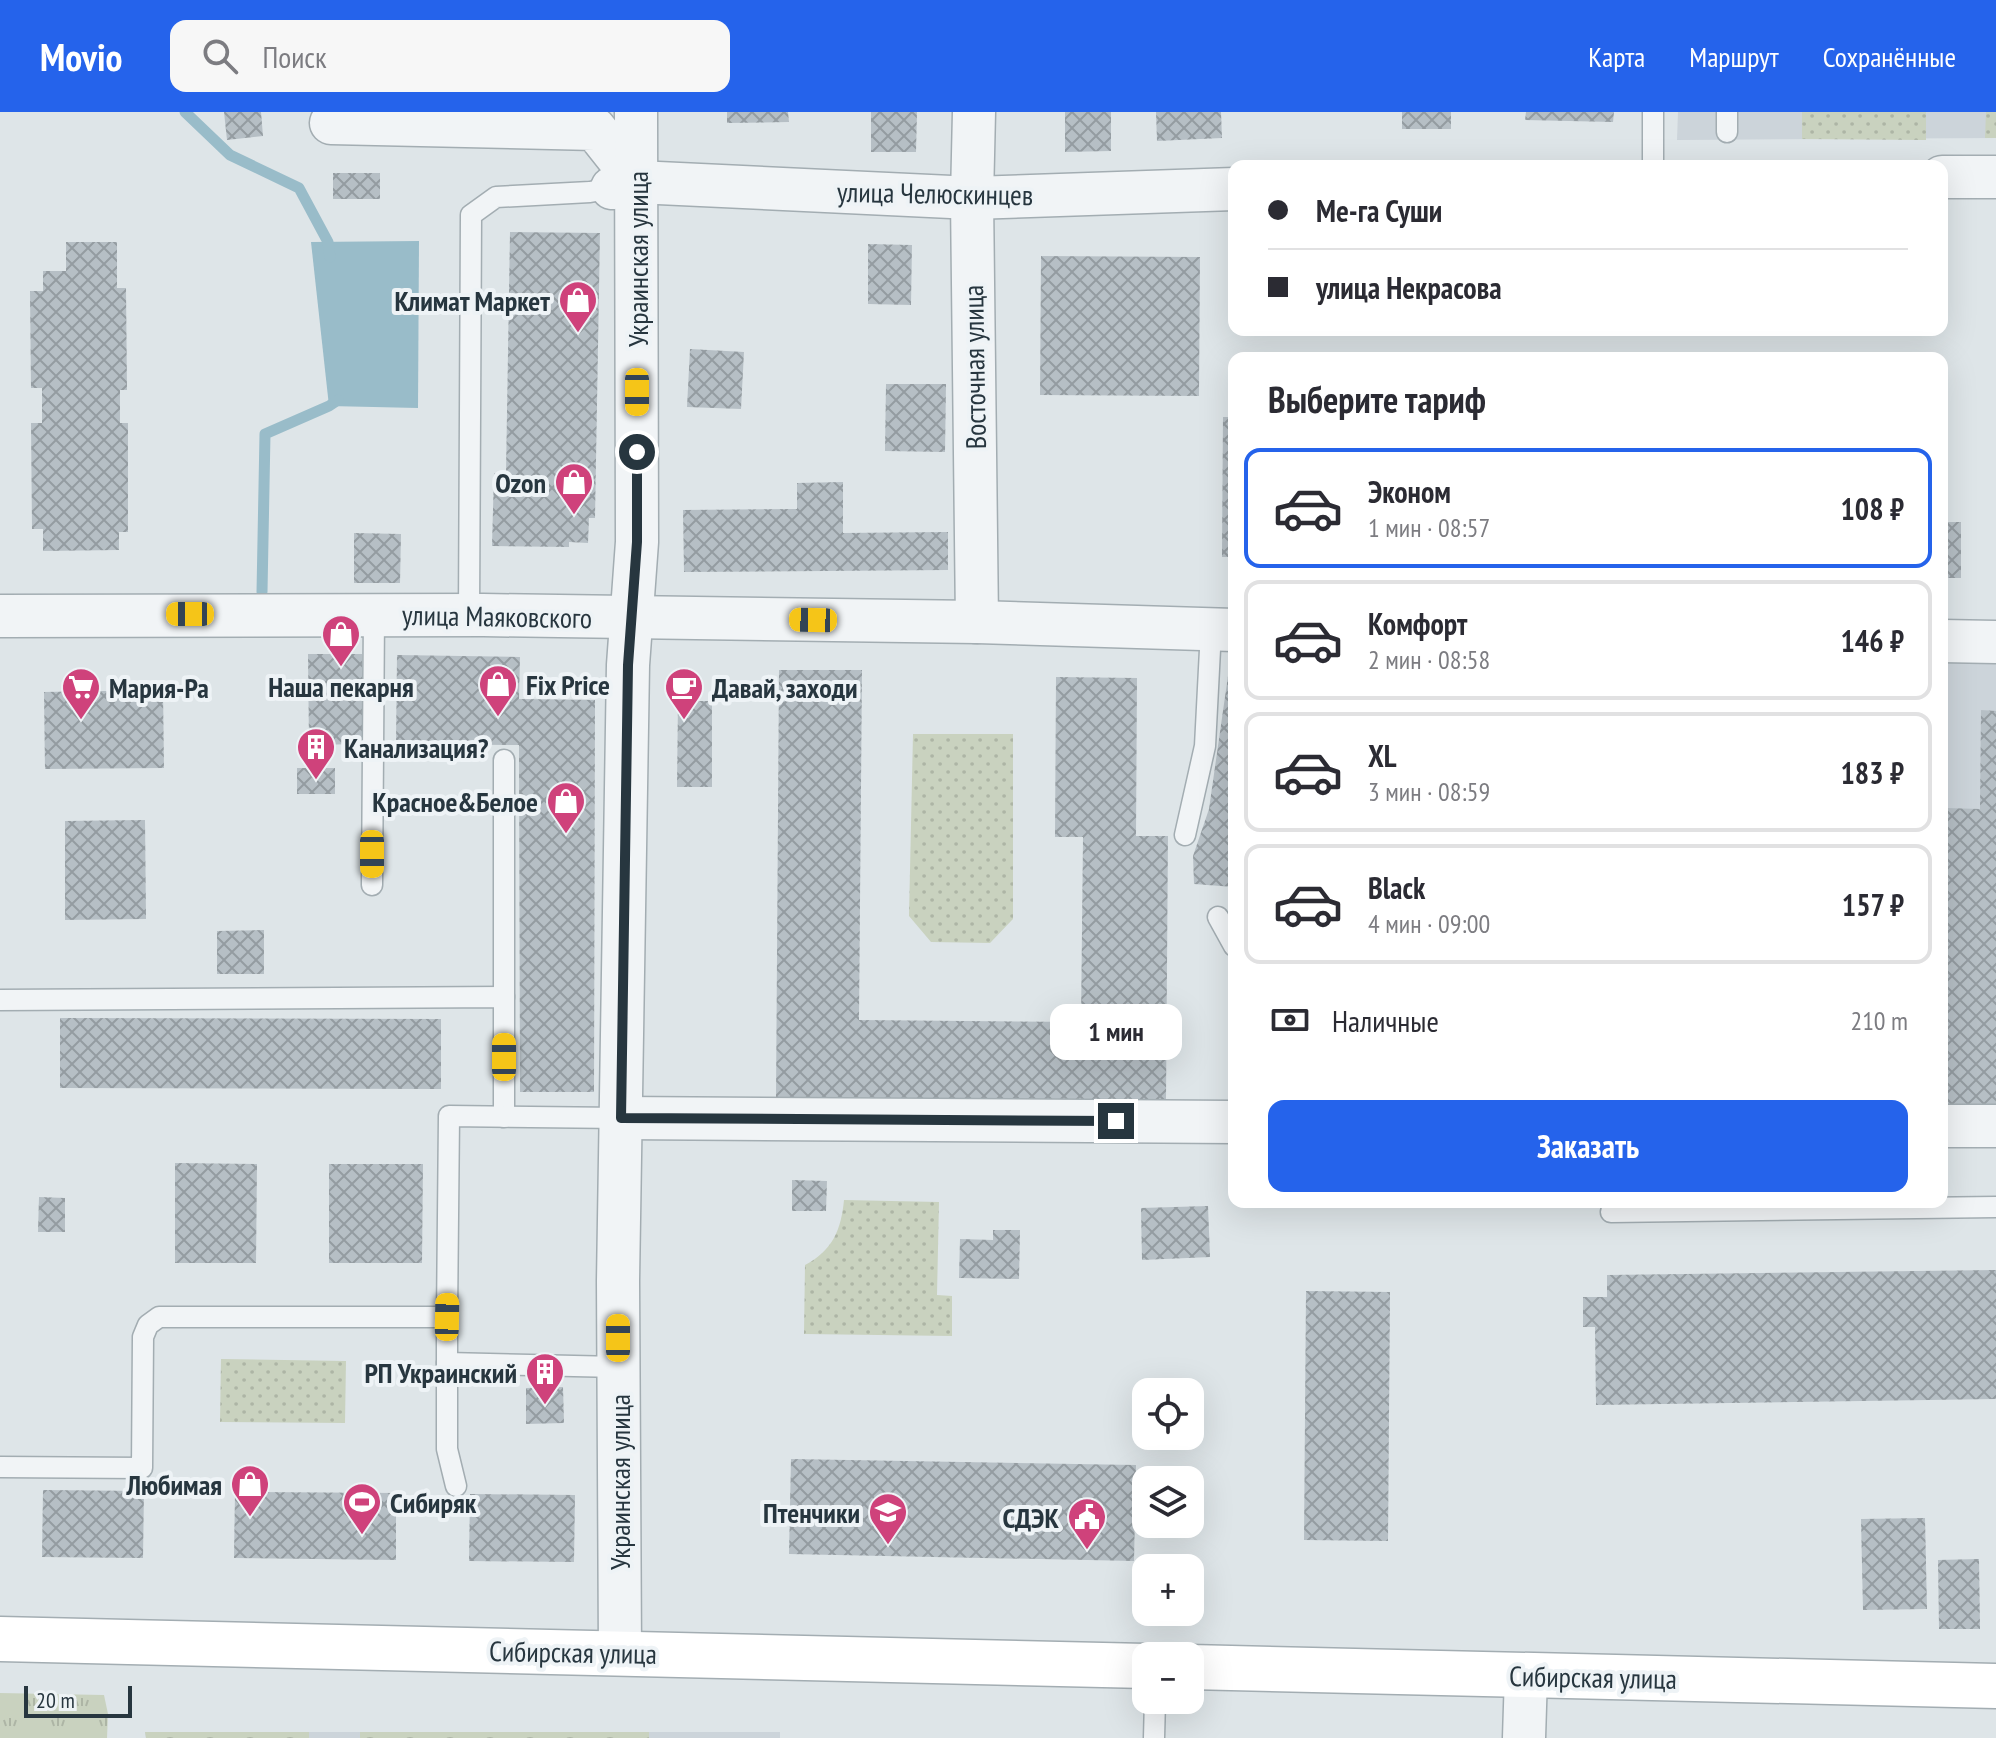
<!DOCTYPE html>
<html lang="ru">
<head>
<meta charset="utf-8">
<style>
  :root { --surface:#fff; --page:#f7f7f7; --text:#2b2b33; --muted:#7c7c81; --line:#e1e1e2; --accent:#2563eb }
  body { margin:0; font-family:"PT Sans Narrow",sans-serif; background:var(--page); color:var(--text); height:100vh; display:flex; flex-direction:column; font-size:30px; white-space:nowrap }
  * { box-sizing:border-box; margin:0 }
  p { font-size:26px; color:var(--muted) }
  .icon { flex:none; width:44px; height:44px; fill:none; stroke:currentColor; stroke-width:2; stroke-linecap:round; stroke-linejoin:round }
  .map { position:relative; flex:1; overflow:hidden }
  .details { position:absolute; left:1228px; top:240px; width:720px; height:856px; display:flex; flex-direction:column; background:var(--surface); border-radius:16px; box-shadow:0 8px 32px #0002 }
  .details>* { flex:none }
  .banner { position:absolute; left:1228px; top:48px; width:720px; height:176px; border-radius:16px; box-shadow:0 8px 32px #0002; display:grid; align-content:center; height:176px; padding:0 40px; background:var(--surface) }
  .controls { position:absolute; left:1132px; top:1266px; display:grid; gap:16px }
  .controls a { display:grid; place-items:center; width:72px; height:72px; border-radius:16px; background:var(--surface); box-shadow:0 8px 32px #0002; font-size:40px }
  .scale { position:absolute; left:24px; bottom:20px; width:108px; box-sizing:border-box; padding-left:8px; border:4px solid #27363f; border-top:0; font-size:22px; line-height:28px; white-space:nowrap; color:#27363f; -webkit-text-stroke:6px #eef3f6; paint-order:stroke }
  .end { position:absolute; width:36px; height:36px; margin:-18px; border:10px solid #27363f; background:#fff; box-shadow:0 0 0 4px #fff }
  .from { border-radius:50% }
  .bubble { position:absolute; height:56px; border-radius:16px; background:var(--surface); box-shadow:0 8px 32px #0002; font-size:26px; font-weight:700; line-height:56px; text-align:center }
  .car { position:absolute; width:24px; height:48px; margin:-24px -12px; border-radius:10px; box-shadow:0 0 6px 2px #0007; background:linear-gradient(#f5c518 24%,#345 0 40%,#f5c518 0 76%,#345 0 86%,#f5c518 0) }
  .banner b { display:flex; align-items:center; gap:28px; height:76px; font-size:30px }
  .banner b+b { border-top:2px solid var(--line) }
  .banner i { width:20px; height:20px; background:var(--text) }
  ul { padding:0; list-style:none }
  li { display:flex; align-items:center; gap:24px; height:120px; margin:0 16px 12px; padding:0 24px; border:4px solid var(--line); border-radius:16px }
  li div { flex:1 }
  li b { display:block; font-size:30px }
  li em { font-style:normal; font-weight:700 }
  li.current { border-color:var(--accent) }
  li>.icon { width:72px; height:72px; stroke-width:1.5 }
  h2 { padding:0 40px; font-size:36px; line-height:96px }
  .pay { display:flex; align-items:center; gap:20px; height:88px; padding:0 40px; font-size:30px }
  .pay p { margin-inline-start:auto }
  .primary-button { display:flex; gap:16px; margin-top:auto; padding:16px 40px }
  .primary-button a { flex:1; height:92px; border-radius:16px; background:var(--accent); color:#fff; font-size:32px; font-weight:700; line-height:92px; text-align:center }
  header { display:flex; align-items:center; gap:48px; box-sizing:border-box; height:112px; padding:0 40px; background:var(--accent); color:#fff }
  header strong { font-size:38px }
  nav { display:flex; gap:44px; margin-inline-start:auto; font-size:28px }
  .search { width:560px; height:72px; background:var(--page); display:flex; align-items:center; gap:20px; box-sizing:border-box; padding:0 28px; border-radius:16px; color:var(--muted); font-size:30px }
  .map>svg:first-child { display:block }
  .built { fill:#ccd4da }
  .grass { fill:url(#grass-tufts) }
  .forest { fill:url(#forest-crowns) }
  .park { fill:url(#park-dots) }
  .water { fill:#99bcc9 }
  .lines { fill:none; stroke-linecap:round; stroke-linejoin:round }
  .stream { stroke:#99bcc9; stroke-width:11 }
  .building { fill:url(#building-cross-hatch) }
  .service-casing { stroke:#a3adb2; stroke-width:23 }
  .minor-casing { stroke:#a3adb2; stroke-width:45 }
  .secondary-casing { stroke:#a3adb2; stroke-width:47 }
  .service { stroke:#f1f4f6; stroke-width:20 }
  .minor { stroke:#f1f4f6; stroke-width:42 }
  .secondary { stroke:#fff; stroke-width:44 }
  .route { stroke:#27363f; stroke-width:10 }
  .labels { text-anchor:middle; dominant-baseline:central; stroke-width:8; stroke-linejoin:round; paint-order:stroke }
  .street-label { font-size:28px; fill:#27363f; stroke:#eef3f6 }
  .poi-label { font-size:28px; font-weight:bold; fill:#27363f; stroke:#eef3f6; text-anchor:end }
</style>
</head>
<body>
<header>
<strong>Movio</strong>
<div class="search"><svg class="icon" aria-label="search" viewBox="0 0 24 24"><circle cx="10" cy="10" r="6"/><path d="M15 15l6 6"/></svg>Поиск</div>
<nav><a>Карта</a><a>Маршрут</a><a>Сохранённые</a></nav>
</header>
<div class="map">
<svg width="1996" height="1626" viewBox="0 0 1996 1626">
  <defs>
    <pattern id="grass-tufts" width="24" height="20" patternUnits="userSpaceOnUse" patternTransform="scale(2)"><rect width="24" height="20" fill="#c9d2bf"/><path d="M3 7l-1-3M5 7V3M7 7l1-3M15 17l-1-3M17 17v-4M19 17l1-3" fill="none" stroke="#adb5a5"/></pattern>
    <pattern id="forest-crowns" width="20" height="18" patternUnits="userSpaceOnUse" patternTransform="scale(2)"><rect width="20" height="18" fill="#c9d2bf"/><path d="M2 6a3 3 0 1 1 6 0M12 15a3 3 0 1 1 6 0" fill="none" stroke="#adb5a5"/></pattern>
    <pattern id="park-dots" width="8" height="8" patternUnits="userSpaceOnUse" patternTransform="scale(2)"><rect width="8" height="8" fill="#c9d2bf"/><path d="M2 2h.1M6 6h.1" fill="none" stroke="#adb5a5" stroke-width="1.8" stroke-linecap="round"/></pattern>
    <pattern id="building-cross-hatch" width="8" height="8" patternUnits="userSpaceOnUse" patternTransform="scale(2)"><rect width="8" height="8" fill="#b6bfc5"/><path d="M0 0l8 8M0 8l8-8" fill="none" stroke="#949ca1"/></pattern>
  </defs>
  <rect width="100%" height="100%" fill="#dee5e8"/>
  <!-- built -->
  <g class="built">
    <path d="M1678 0H1996V26L1677 28Z"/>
    <path d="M1942 543 1996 544V1005L1942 1004Z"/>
    <path d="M145 1620H780V1626H146Z"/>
  </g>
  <!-- grass -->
  <path class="grass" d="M0 1581 104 1583 108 1602 107 1626H0Z"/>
  <!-- forest -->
  <g class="forest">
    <path d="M145 1620H309V1626H146Z"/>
    <rect x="360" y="1620" width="289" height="6"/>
  </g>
  <!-- park -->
  <g class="park">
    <path d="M1802 0H1926V28L1802 27Z"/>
    <path d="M1986 0H1996V26H1985Z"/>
    <path d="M913 622H1013V807L990 831 931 830 909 804Z"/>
    <path d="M844 1088 939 1090 937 1183 952 1184V1224L804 1222 805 1153C833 1138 841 1118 844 1088Z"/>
    <path d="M221 1247 346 1249 345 1311 220 1310Z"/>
  </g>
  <!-- water -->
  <path class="water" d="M419 129 418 296 329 294 311 130Z"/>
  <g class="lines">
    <!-- stream -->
    <g class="stream">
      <path d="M185 0 230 43 299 76 328 130 330 145"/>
      <path d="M262 480 265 322 329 294 338 288"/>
    </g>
  </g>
  <!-- building -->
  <g class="building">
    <path d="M224 0H261L263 24 227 28Z"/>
    <path d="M727 0H788L789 10 727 11Z"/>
    <path d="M871 0H917L916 40H871Z"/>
    <path d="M1065 0H1111V39L1065 40Z"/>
    <path d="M1156 0H1221L1222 26 1157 29Z"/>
    <rect x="1402" y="0" width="49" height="17"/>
    <path d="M1526 0H1614L1613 10 1525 8Z"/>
    <rect x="333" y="61" width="47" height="26"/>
    <path d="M510 120 600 121 595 406H589L588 431 569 430V435L492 434 494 361H506Z"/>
    <path d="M66 130H117V176H126L127 278H120V311H128V420H119V438L43 439V417H32L31 311H42V276H31L30 179H43V159H66Z"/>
    <path d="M868 132 912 133 911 193 868 192Z"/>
    <path d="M1041 144 1200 145 1199 284 1040 283Z"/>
    <path d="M690 237 744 240 741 297 687 295Z"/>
    <path d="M886 272H946L945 340 885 339Z"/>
    <path d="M1223 305H1234V445H1222Z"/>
    <path d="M843 370V421L948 420V458L684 460 683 398 797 397V371Z"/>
    <rect x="1942" y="410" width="19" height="56"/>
    <path d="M354 421 401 422 400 471H354Z"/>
    <path d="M1232 536 1234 775 1194 772 1193 744 1209 697Z"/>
    <path d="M308 542H362L363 632 309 633Z"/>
    <path d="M397 543 520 545 519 587 595 588 594 980H520L519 633 396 632Z"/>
    <path d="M779 558H862L859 908 1081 910 1083 725H1055L1056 565 1137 566 1136 724H1168L1166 988 776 985Z"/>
    <path d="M93 579H163L164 656 45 657 44 580Z"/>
    <path d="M678 589H712V675H677Z"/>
    <path d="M1981 598 1996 599V1005L1942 1003 1946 696 1980 697Z"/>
    <rect x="297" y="656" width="38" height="26"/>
    <path d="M145 708 146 807 65 808V709Z"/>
    <path d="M264 818V862H217V819Z"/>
    <path d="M60 906 441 907V977L60 976Z"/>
    <path d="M175 1051 257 1052 256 1151H175Z"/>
    <path d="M329 1052H423L422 1151H329Z"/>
    <path d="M792 1068 827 1069 826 1099H792Z"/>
    <path d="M39 1085 65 1086V1120H38Z"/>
    <path d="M1208 1094 1210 1145 1142 1148 1141 1096Z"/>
    <path d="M993 1118H1020L1019 1167 959 1166 960 1127 993 1128Z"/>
    <path d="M1996 1158V1287L1596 1293 1595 1215H1583V1185H1607V1163Z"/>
    <path d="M1306 1179 1390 1180 1388 1429 1304 1428Z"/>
    <path d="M563 1275 564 1311 526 1312V1276Z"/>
    <path d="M791 1347 1136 1353 1134 1449 789 1442Z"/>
    <path d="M43 1378 144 1379 143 1446 42 1445Z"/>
    <path d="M235 1380 396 1381V1448L234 1446Z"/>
    <path d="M470 1382 575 1383 574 1450 469 1449Z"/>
    <path d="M1925 1406 1927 1497 1863 1498 1861 1407Z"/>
    <path d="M1979 1447 1980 1517H1939L1938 1448Z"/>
  </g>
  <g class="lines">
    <!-- service casing -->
    <g class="service-casing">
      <g id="service">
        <path d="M1727 20V0"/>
        <path d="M1653 54V0"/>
        <path d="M469 503 471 103 496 85 590 80 612 76"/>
        <path d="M1185 723 1205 634 1211 518"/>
        <path d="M372 773 374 502"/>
        <path d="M1218 805 1234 834"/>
        <path d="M504 885V648"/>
        <path d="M0 888 504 885V1005"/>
        <path d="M1611 1100 1996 1095"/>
        <path d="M447 1205 449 1004 621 1006"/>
        <path d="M447 1251 618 1255"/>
        <path d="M0 1355 142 1356 143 1225 148 1213 159 1205H447V1337L456 1374"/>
        <path d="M1154 1626 1155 1588"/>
      </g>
    </g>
    <!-- minor casing -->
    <g class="minor-casing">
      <g id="minor">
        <path d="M974 0 972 86 977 510"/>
        <path d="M331 11 595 17 637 70"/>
        <path d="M1942 65H1996"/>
        <path d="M612 76 637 70 972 86 1234 77"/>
        <path d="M0 504 483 503 977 510 1234 518"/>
        <path d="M1942 529 1996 530"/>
        <path d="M621 1006 1234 1010"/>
        <path d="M1942 1014H1996"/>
        <path d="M620 1541 618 1169 628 553 637 430 636 0"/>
        <path d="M1524 1626 1526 1563"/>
      </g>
    </g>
    <!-- secondary casing -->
    <g class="secondary-casing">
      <g id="secondary">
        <path d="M0 1527 1146 1554"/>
        <path d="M1190 1555 1996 1574"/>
      </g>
    </g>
    <!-- service -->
    <use href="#service" class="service"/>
    <!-- minor -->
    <use href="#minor" class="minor"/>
    <!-- secondary -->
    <use href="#secondary" class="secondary"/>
  </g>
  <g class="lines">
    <!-- route -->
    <path class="route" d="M637 340V430L628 553 621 1006 1116 1009"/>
  </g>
  <!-- icons -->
  <defs>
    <g id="shop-pin" transform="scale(2)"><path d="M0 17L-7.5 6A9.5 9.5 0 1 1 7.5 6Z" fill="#cf427b" stroke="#eef3f6"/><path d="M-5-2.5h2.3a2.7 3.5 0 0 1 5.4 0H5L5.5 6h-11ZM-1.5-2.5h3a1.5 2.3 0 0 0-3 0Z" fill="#fff"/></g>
    <g id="supermarket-pin" transform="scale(2)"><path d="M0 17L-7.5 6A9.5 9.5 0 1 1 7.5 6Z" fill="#cf427b" stroke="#eef3f6"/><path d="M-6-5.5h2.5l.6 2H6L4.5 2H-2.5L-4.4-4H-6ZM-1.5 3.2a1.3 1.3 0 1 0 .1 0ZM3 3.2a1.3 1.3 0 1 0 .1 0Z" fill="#fff"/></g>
    <g id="cafe-pin" transform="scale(2)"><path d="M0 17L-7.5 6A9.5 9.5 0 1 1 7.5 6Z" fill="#cf427b" stroke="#eef3f6"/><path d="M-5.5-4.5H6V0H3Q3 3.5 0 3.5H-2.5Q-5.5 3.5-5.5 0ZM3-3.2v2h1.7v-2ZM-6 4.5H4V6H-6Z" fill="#fff"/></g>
    <g id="building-pin" transform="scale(2)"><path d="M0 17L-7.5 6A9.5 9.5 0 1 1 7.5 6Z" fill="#cf427b" stroke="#eef3f6"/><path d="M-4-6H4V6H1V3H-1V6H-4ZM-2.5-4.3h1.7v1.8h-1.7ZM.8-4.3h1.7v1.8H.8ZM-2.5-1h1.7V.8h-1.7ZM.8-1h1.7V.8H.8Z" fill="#fff"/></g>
    <g id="stadium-pin" transform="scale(2)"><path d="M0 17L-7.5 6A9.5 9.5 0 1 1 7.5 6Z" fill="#cf427b" stroke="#eef3f6"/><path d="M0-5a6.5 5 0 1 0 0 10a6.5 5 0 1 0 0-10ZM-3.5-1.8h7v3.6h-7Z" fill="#fff"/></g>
    <g id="school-pin" transform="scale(2)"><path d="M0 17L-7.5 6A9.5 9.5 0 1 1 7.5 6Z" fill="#cf427b" stroke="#eef3f6"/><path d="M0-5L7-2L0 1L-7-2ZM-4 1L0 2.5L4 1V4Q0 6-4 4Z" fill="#fff"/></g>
    <g id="civic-pin" transform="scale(2)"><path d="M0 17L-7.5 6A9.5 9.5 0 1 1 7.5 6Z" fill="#cf427b" stroke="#eef3f6"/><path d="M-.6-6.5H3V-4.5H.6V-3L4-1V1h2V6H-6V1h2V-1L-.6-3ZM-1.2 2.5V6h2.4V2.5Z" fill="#fff"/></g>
  </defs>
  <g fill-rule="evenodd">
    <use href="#shop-pin" x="578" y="188"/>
    <use href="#shop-pin" x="574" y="370"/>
    <use href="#shop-pin" x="341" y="522"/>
    <use href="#shop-pin" x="498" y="572"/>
    <use href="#supermarket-pin" x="81" y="575"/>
    <use href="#cafe-pin" x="684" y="575"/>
    <use href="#building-pin" x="316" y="635"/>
    <use href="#shop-pin" x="566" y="689"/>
    <use href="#building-pin" x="545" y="1260"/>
    <use href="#shop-pin" x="250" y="1372"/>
    <use href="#stadium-pin" x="362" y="1390"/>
    <use href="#school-pin" x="888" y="1400"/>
    <use href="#civic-pin" x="1087" y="1405"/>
  </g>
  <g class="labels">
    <!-- street labels -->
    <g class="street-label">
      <text transform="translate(935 81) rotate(1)">улица Челюскинцев</text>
      <text transform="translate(637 147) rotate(-90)">Украинская улица</text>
      <text transform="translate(974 255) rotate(-91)">Восточная улица</text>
      <text transform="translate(497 504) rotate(1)">улица Маяковского</text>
      <text transform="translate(619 1370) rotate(-90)">Украинская улица</text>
      <text transform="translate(573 1540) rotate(1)">Сибирская улица</text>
      <text transform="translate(1593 1565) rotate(1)">Сибирская улица</text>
    </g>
    <!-- poi labels -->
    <g class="poi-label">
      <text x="550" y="188">Климат Маркет</text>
      <text x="546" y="370">Ozon</text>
      <text x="526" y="572" text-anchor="start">Fix Price</text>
      <text x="341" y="574" text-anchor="middle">Наша пекарня</text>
      <text x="109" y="575" text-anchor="start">Мария-Ра</text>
      <text x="712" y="575" text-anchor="start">Давай, заходи</text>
      <text x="344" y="635" text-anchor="start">Канализация?</text>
      <text x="538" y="689">Красное&amp;Белое</text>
      <text x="517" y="1260">РП Украинский</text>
      <text x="222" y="1372">Любимая</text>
      <text x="390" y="1390" text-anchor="start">Сибиряк</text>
      <text x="860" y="1400">Птенчики</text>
      <text x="1059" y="1405">СДЭК</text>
    </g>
  </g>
</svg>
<div class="controls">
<a><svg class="icon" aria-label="locate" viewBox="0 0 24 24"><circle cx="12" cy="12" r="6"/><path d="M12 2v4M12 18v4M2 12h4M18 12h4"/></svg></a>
<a><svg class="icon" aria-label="layers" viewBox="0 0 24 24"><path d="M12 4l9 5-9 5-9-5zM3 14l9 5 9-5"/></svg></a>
<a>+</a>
<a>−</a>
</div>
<div class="scale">20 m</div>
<i class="end from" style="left:637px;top:340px"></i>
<i class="end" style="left:1116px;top:1009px"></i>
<div class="bubble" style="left:1050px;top:892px;width:132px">1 мин</div>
<i class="car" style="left:637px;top:280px;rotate:180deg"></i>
<i class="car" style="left:190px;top:502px;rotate:270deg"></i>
<i class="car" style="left:813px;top:508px;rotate:271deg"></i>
<i class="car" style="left:372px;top:742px;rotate:180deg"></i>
<i class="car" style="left:504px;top:945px;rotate:0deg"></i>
<i class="car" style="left:447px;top:1205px;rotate:1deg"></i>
<i class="car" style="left:618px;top:1226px;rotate:0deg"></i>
<div class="banner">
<b><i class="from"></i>Ме-га Суши</b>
<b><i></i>улица Некрасова</b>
</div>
<section class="details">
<h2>Выберите тариф</h2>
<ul>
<li class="current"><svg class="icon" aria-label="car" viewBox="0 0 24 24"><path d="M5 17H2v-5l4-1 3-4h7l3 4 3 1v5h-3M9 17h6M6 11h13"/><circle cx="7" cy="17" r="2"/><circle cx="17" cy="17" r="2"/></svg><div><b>Эконом</b><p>1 мин · 08:57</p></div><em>108 ₽</em></li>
<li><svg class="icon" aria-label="car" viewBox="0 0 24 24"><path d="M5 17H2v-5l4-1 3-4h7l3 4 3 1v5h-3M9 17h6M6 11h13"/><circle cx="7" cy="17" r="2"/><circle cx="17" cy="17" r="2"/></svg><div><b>Комфорт</b><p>2 мин · 08:58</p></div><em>146 ₽</em></li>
<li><svg class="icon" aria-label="car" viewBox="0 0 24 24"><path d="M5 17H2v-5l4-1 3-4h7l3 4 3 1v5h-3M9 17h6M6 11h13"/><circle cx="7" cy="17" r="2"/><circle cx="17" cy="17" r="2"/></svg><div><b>XL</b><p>3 мин · 08:59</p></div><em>183 ₽</em></li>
<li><svg class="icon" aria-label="car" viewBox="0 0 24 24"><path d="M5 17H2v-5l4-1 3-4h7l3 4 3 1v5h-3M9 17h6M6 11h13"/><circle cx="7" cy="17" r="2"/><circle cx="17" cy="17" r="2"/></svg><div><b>Black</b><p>4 мин · 09:00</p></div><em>157 ₽</em></li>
</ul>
<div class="pay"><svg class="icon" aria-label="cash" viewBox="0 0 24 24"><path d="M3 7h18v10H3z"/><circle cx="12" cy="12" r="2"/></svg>Наличные<p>210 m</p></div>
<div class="primary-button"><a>Заказать</a></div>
</section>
</div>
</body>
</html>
